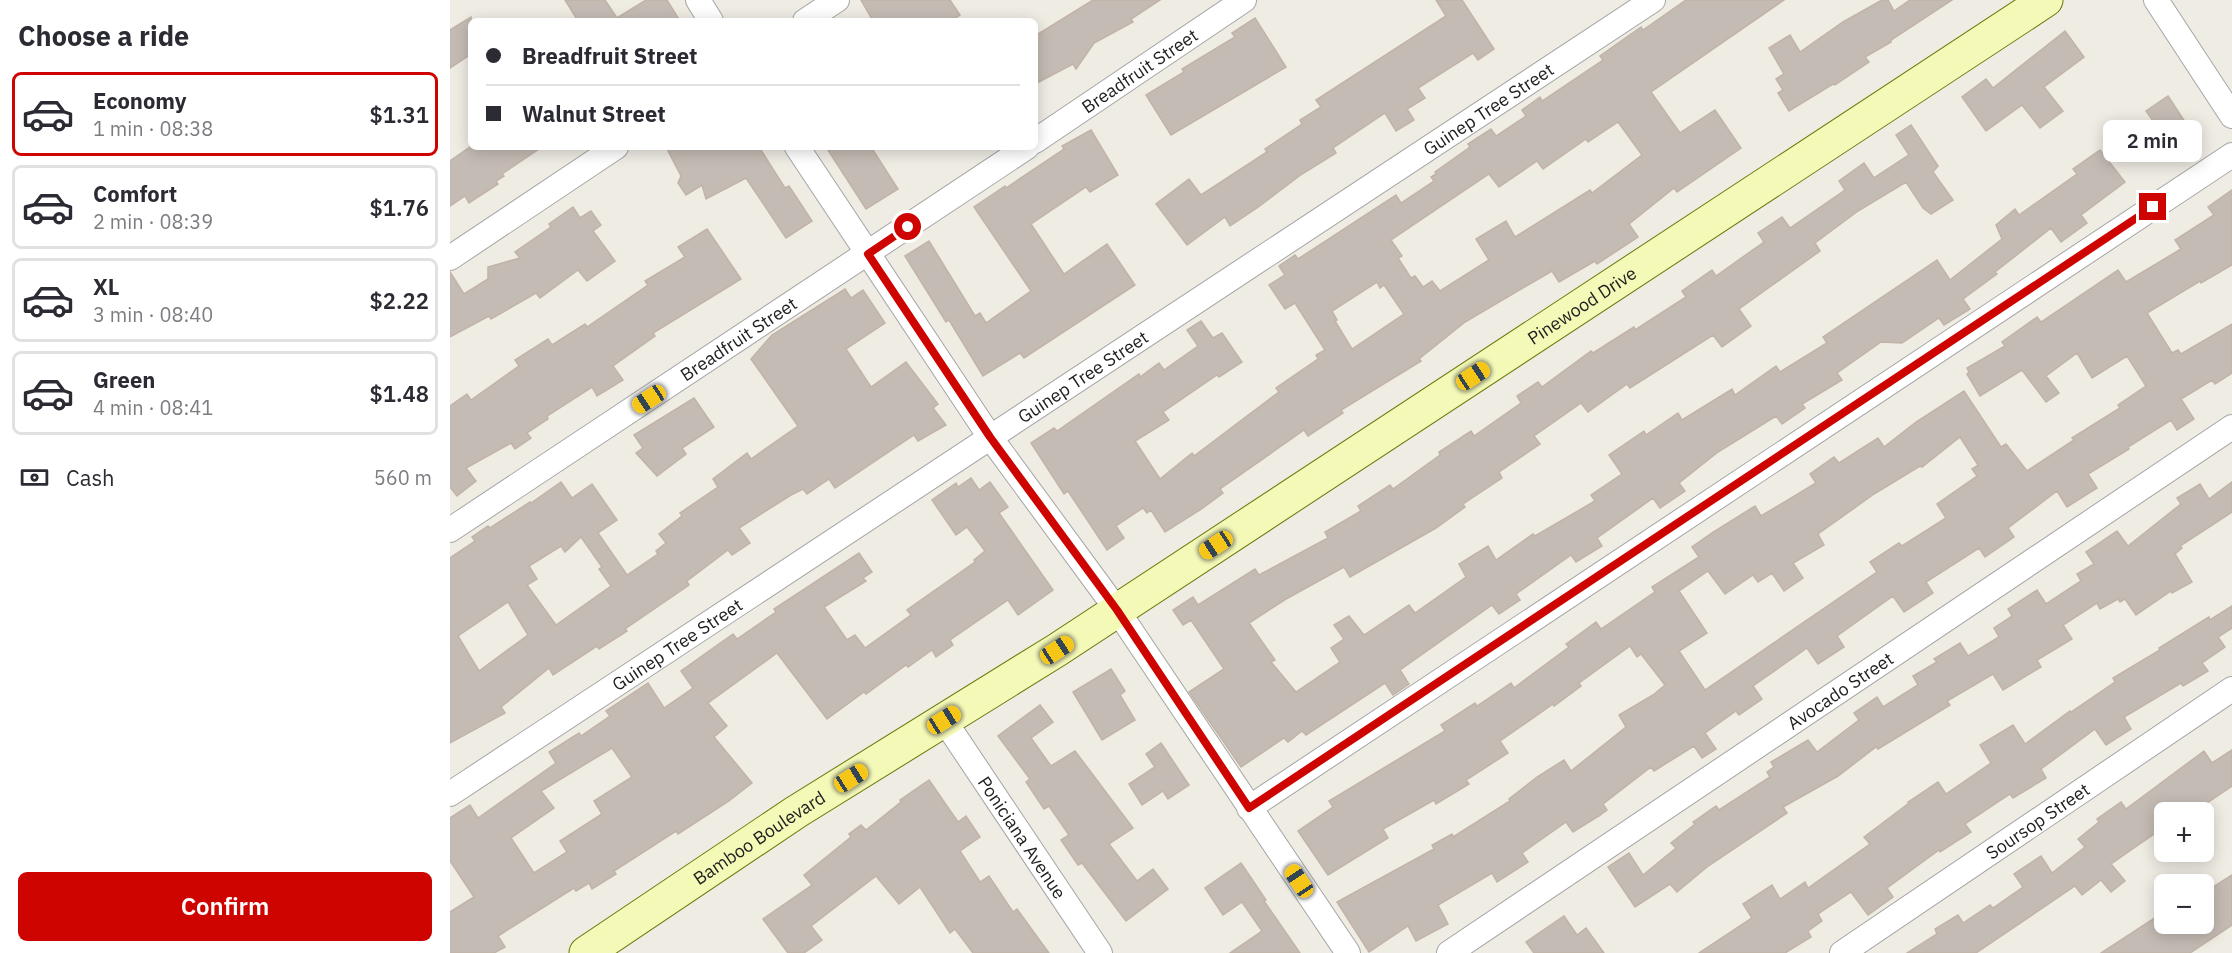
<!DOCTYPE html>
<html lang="en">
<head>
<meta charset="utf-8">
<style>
  :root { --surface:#fff; --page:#f2f2f3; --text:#2b2b33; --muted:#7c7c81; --line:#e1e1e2; --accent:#cd0400 }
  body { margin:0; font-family:"IBM Plex Sans",sans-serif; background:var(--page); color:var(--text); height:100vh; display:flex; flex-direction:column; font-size:22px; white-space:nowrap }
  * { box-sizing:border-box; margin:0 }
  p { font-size:20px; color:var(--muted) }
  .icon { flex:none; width:33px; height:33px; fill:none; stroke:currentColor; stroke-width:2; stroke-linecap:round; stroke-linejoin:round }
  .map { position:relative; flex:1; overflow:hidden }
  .details { display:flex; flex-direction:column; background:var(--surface); width:450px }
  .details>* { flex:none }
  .top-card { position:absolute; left:18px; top:18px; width:570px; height:132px; border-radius:9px; box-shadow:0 3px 15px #0003; display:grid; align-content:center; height:132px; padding:0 18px; background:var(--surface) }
  .fabs { position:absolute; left:1704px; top:802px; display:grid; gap:12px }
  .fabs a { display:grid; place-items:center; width:60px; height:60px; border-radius:9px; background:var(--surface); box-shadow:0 3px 15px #0003; font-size:30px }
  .end { position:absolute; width:27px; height:27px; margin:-14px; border:8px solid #cd0400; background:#fff; box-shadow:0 0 0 3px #fff }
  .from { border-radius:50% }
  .bubble { position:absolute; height:42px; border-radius:9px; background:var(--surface); box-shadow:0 3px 15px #0003; font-size:20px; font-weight:600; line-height:42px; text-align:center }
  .car { position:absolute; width:18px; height:36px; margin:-18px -9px; border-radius:8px; box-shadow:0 0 4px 2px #0007; background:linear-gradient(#f5c518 24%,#345 0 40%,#f5c518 0 76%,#345 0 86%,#f5c518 0) }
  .top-card b { display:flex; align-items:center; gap:21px; height:57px; font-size:22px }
  .top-card b+b { border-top:2px solid var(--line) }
  .top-card i { width:15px; height:15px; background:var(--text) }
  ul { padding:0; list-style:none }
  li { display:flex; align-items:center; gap:18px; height:84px; margin:0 12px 9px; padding:0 6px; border:3px solid var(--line); border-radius:9px }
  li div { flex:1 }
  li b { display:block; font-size:22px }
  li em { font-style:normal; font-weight:600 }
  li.current { border-color:var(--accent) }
  li>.icon { width:54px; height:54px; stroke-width:1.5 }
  h2 { padding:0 18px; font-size:27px; line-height:72px }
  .pay { display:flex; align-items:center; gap:15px; height:66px; padding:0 18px; font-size:22px }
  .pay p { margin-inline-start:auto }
  .button { display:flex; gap:12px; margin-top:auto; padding:12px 18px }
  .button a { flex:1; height:69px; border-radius:9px; background:var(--accent); color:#fff; font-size:24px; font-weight:600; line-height:69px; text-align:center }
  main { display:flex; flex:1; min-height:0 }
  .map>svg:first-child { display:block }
  .building { fill:#c4bcb4; stroke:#c1b3a7; stroke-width:1.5; fill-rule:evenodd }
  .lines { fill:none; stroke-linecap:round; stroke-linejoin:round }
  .street-casing { stroke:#a5a5a5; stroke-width:26 }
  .secondary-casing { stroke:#677605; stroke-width:35 }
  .street { stroke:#fff; stroke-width:24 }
  .secondary { stroke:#f5f9b8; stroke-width:33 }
  .route { stroke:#cd0400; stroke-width:8 }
  .labels { text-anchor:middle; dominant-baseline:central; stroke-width:4.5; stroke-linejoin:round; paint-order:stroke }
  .street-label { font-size:18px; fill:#1e1e1e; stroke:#fff }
</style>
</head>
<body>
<main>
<section class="details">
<h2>Choose a ride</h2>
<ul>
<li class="current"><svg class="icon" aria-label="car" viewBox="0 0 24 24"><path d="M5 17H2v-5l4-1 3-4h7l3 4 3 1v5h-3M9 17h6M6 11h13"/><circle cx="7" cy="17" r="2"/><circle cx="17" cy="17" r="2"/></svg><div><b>Economy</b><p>1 min · 08:38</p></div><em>$1.31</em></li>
<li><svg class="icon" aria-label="car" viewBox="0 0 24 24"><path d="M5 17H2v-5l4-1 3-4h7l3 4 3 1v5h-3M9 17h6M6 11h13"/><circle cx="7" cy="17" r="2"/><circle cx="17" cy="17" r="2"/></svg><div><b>Comfort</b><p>2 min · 08:39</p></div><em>$1.76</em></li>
<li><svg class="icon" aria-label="car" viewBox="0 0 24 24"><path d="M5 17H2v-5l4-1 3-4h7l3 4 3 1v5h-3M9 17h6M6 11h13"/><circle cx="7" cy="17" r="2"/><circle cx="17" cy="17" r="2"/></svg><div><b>XL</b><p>3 min · 08:40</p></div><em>$2.22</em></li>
<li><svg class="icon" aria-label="car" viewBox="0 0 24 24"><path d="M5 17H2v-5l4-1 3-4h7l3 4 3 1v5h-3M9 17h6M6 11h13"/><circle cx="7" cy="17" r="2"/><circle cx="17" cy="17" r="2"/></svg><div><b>Green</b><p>4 min · 08:41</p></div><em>$1.48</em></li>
</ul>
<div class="pay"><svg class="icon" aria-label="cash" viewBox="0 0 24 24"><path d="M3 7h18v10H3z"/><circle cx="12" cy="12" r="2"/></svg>Cash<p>560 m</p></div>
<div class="button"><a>Confirm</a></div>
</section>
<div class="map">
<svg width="1782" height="953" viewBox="0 0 1782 953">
  <rect width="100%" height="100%" fill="#efece4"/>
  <!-- building -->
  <g class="building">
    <path d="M115 0H155L167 18 196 0H217L230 21H128Z"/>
    <path d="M411 0H500L510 15 501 21H423Z"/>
    <path d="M643 0H710L681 19 683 22 644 43 626 69 623 64 585 84V36Z"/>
    <path d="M986 0H1012L1044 49 1028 60 1023 53 968 88 975 98 957 109 964 120 946 131 935 113 883 148 886 153 852 174 807 208 780 226 775 217 737 245 706 204 739 179 751 195 817 152 815 149 852 124 850 120 871 107 866 100 996 16Z"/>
    <path d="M1236 0H1334L1201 92 1230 133 1265 110 1291 148 1227 192 1224 188 1179 224 1188 237 1147 264 1145 261 1109 282 1102 271 1015 322 969 359 971 361 891 410 893 413 858 436 854 430 770 489 773 493 750 510 715 532 701 510 697 513 693 508 666 526 674 538 657 550 618 491 614 494 581 443 604 428 607 431 689 374 690 377 709 363 714 370 748 346 737 330 751 321 763 338 772 333 792 362 769 377 767 375 713 412 719 420 685 441 710 479 742 453 744 456 829 392 826 388 868 359 866 355 875 350 845 303 835 309 819 285 835 275 829 266 845 255 848 259 946 195 951 203 984 181 981 177 986 174 985 172 1020 147 1018 144 1041 129 1046 136 1076 116 1072 110 1090 97 1092 101 1153 60 1150 56 1191 27 1193 30ZM1168 122 1192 155 1142 193 1140 190 1065 237 1056 221 1026 239 1039 260 990 291 982 281 973 287 965 276 961 278 948 258 952 256 941 240 1039 174 1049 187 1087 161 1093 169 1136 139 1138 142ZM927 282 930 288 934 285 954 314 902 349 885 321 887 320 882 311Z"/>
    <path d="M1432 0H1438L1444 11 1460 0H1502L1441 40V42L1415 57 1419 62 1385 85 1383 84 1339 111 1328 93 1333 90 1326 79 1334 74 1319 48 1340 35 1350 52 1393 22Z"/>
    <path d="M21 17V54L0 68V30Z"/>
    <path d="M805 18 836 67 721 135 696 95 734 72 732 69 785 37 782 33Z"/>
    <path d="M1615 31 1634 57 1594 87 1613 111 1590 128 1572 105 1536 131 1512 97 1536 79 1543 88Z"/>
    <path d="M1718 96 1741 131 1720 145 1696 111Z"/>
    <path d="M1461 125 1488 166 1483 172 1503 200 1481 214 1473 208 1456 182 1408 211 1365 243 1370 251 1289 309 1301 326 1272 347 1263 335 1180 388 1177 384 1138 412 1131 403 1084 436 1090 444 1049 472 1052 478 1013 504 1015 507 986 528 900 577 894 567 836 599 799 623 825 660 821 662 846 692 890 662 881 648 894 639 884 625 899 616 914 635 959 605 965 613 1016 577 1009 564 1038 546 1046 560 1083 534 1085 536 1145 501 1141 495 1172 474 1159 455 1194 431 1196 435 1228 413 1232 420 1282 389 1285 395 1326 366 1330 372 1377 343 1373 337 1487 260 1500 280 1552 239 1546 225 1565 209 1569 215 1627 174 1623 169 1650 150 1675 182 1631 215 1637 223 1611 242 1601 228 1545 272 1547 274 1513 299 1520 309 1494 325 1489 318 1452 343 1431 342 1387 373 1392 380 1352 404 1355 408 1332 424 1326 416 1268 452 1229 483 1235 491 1210 508 1203 498 1147 538 1152 546 1126 562 1121 555 1066 594 1070 600 1049 614 1042 605 950 670 959 684 943 695 935 683 856 735 852 731 838 742 834 738 791 767 739 692 774 669 741 620 733 625 723 610 743 597 748 605 805 569 809 575 878 538 875 532 911 511 908 506 940 485 943 489 990 455 989 452 1021 431 1024 436 1071 403 1067 396 1088 382 1092 387 1141 351 1143 353 1184 327 1185 330 1236 297 1232 291 1262 270 1266 276 1314 242 1308 233 1332 217 1340 228 1395 190 1389 181 1414 163 1424 178 1459 155 1446 135Z"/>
    <path d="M641 130 668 175 640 192 636 187 581 224 614 274 657 244 685 285 574 358 570 353 533 376 499 320 496 322 455 256 479 241 525 316 530 313 536 323 581 291 524 207 555 186 556 188 614 149 612 146Z"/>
    <path d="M20 147H92L52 174 54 176 46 181 48 184 19 203 15 196 0 206V161Z"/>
    <path d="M216 147H309L335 188 339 186 362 221 336 238 296 178 256 199 252 185 236 195 228 183 231 176Z"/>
    <path d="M376 147H421L448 189 416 209Z"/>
    <path d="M1782 190V265L1751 283 1750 281 1697 313 1722 353 1728 350 1731 354 1782 324V373L1765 384 1762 380 1731 399 1744 419 1727 430 1721 420 1678 447 1679 449 1638 474 1647 488 1617 507 1607 491 1558 528 1564 537 1535 557 1529 548 1476 582 1483 593 1454 612 1443 596 1387 636 1394 647 1368 664 1357 648 1303 686 1312 699 1289 715 1286 711 1255 733 1266 749 1252 758 1244 746 1204 771 1201 767 1153 804 1157 810 1149 816 1123 832 1116 822 1072 853 1078 862 1047 882 1042 873 988 905 998 924 966 941 958 926 919 952 887 902 984 849 982 845 1002 834 1003 837 1060 801 1059 799 1087 777 1114 760 1121 771 1176 727 1169 715 1203 695 1215 685 1191 654 1187 657 1180 646 1129 683 1131 686 1104 706 1103 704 1050 741 1058 753 1016 780 1019 784 986 804 984 800 933 829 938 838 878 875 848 831 883 807 879 801 995 731 991 725 1025 703 1027 706 1061 683 1064 688 1119 647 1116 644 1146 622 1151 629 1199 596 1205 592 1202 587 1249 557 1242 547 1262 533 1305 506 1311 516 1366 483 1360 474 1384 457 1389 463 1428 438 1434 447 1466 422 1514 391 1551 447 1556 444 1577 471 1624 440 1622 438 1670 408 1668 405 1696 386 1677 356 1642 378 1627 353 1596 376 1609 393 1596 402 1572 370 1530 396 1517 374 1519 372 1517 368 1555 346 1552 342 1587 317 1591 322 1668 270 1676 282 1731 249 1725 240 1764 215 1758 207ZM1510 437 1528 465 1522 469 1527 476 1487 504 1496 518 1452 546 1449 543 1420 562 1427 572 1255 690 1229 651 1257 633 1229 591 1258 571 1275 594 1303 575 1308 582 1322 573 1334 591 1353 578 1343 563 1374 545 1368 534 1424 494 1470 466 1472 467Z"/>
    <path d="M123 207 130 218 141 211 151 225 143 231 165 261 137 281 128 270 90 298 86 293 41 319 39 316 0 337V272L14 294 38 279V267L70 258 65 252 101 227 99 224Z"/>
    <path d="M257 229 291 279 203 333 205 336 163 366 173 380 147 396 142 387 97 416 98 419 77 433 81 438 65 449 61 443 16 468 26 481 7 496 0 487V406L17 394 21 400 69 366 65 360 98 339 102 345 135 324 137 327 198 285 195 281 235 257 228 247Z"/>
    <path d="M395 289 401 298 413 290 435 323 396 349 421 387 456 362 488 404 483 408 496 425 468 441 464 435 385 488 379 479 357 494 353 489 341 495 289 528 300 543 282 555 278 550 237 581 239 585 175 629 177 631 149 649 147 646 103 675 99 668 51 707 55 713 0 743V558L25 541 22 537 38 526 40 528 80 502 81 503 111 482 122 498 142 484 167 520 148 533 177 575 208 554 206 551 216 543 209 534 232 516 230 513 268 487 263 479 297 453 301 459 348 426 301 359 322 335ZM131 537 152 567 149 569 161 586 106 625 77 585 87 579 79 566 111 546 115 552ZM58 602 78 635 29 671 8 636Z"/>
    <path d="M244 398 264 427 232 448 236 454 207 476 186 453 193 448 184 435Z"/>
    <path d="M521 478 529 490 540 482 558 507 549 513 603 590 568 615 558 600 500 640 503 645 486 657 482 650 458 667 456 665 416 694 414 692 377 719 327 653 258 703 277 726 264 737 302 783 279 801 228 834 226 831 164 871 166 874 142 889 139 883 126 891 124 888 48 936 55 947 44 953H0V912L24 897 0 861V818L20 805 28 818 106 763 99 752 129 733 131 736 160 716 156 711 198 683 214 708 243 688 231 671 283 634 287 639 326 612 324 609 409 553 422 572 413 578 416 581 374 607 397 640 405 635 415 648 461 615 457 610 525 562 524 560 535 551 517 527 506 535 482 500 506 483 508 487ZM162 748 182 777 144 801 152 814 110 841 117 852 84 873 61 838 104 808 91 791Z"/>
    <path d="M1782 482V512L1730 546 1732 548 1725 554 1742 582 1722 593 1721 591 1686 615 1675 599 1670 602 1668 599 1650 609 1647 603 1613 625 1622 639 1587 660 1591 667 1553 690 1543 674 1497 701 1500 705 1428 749 1426 747 1388 776 1333 807 1337 813 1257 867 1227 892 1220 884 1185 907 1158 867 1179 853 1193 875 1226 848 1221 843 1245 824 1243 822 1266 806 1269 810 1320 777 1317 772 1324 767 1321 762 1358 740 1367 752 1409 720 1404 713 1427 697 1433 707 1468 685 1463 676 1487 662 1484 659 1510 643 1518 656 1549 637 1544 628 1562 616 1558 609 1587 590 1596 604 1631 581 1627 574 1644 564 1636 552 1667 531 1678 546 1731 504 1727 498 1750 484 1759 499Z"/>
    <path d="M1782 606V628L1768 637 1775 647 1752 663 1758 671 1733 686 1731 683 1674 717 1681 729 1656 745 1645 729 1591 769 1596 778 1563 798 1560 794 1515 824 1521 832 1490 852 1489 850 1437 888 1443 897 1418 915 1401 892 1368 914 1372 921 1358 931 1361 937 1335 953H1249L1302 918 1293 904 1322 885 1330 899 1355 882 1358 888 1420 844 1414 837 1459 803 1458 802 1488 782 1496 794 1541 763 1530 745 1563 725 1575 744 1620 711 1621 712 1665 682 1663 678 1710 650 1709 648 1759 617 1760 620Z"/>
    <path d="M661 669 675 691 670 695 685 720 652 740 623 692Z"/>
    <path d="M590 705 603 722 581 738 601 766 625 751 683 828 659 844 687 881 703 869 718 889 676 921 632 863 628 865 611 840 619 835 599 806 594 809 576 782 580 779 548 736Z"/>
    <path d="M711 743 739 785 718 799 713 791 692 805 679 784 705 767 696 754Z"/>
    <path d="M1782 750V786L1742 813H1714V827L1661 864 1675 881 1661 892 1651 880 1632 895 1625 886 1526 953H1457L1487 934 1485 929 1508 915 1513 923 1540 905 1543 908 1573 887 1564 874 1591 856 1602 873 1635 847 1628 839 1649 822 1647 819 1671 802 1676 809 1754 751 1762 763Z"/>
    <path d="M479 780 508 822 516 816 530 837 510 851 530 882 539 876 563 912 567 909 599 953H523L505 929 500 933 470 887 449 904 426 876 361 926 372 940 354 953H338L313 919 362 885 354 875 401 837 399 834 411 825 416 830 451 802 450 800Z"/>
    <path d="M791 863 816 900 814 901 850 953H780L812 931 792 902 773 915 755 888Z"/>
    <path d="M1782 875V925L1740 953H1651L1714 912V924H1754V893Z"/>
    <path d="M1114 916 1127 935 1136 928 1154 953H1084L1076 942Z"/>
  </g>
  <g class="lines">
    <!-- street casing -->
    <g class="street-casing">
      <g id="street">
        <path d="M248 0 261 21"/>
        <path d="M1706 0 1782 116"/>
        <path d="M355 21 387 0"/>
        <path id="s1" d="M585 141 794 0"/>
        <path d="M347 147 540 437 667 610 898 953"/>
        <path d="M0 258 166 147"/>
        <path id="s2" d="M0 530 577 147"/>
        <path id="s3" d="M494 720 650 953"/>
        <path id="s4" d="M0 794 1203 0"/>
        <path d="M799 808 1782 155"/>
        <path id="s5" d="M999 953 1782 427"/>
        <path id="s6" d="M1392 953 1782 689"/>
      </g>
    </g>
    <!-- secondary casing -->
    <g class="secondary-casing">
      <g id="secondary">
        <path id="s7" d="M136 953 346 812 607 650 1596 0"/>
      </g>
    </g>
    <!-- street -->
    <use href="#street" class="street"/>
    <!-- secondary -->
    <use href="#secondary" class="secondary"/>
  </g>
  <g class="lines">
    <!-- route -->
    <path class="route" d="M458 227 418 254 540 437 667 610 799 808 1703 207"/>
  </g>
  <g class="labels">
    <!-- street labels -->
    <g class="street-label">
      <text stroke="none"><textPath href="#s1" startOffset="126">Breadfruit Street</textPath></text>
      <text stroke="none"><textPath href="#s4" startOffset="1244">Guinep Tree Street</textPath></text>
      <text stroke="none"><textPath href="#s7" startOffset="1188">Pinewood Drive</textPath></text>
      <text stroke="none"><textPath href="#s2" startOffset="346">Breadfruit Street</textPath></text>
      <text stroke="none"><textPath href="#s4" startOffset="758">Guinep Tree Street</textPath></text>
      <text stroke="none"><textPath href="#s4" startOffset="272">Guinep Tree Street</textPath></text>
      <text stroke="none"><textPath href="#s5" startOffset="471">Avocado Street</textPath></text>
      <text stroke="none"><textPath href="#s6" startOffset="236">Soursop Street</textPath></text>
      <text stroke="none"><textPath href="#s3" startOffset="141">Poniciana Avenue</textPath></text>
      <text stroke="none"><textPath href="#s7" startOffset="208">Bamboo Boulevard</textPath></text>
    </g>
  </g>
</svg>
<div class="fabs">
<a>+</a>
<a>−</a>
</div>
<i class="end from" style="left:458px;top:227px"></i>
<i class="end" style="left:1703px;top:207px"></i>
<div class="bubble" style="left:1653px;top:120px;width:99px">2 min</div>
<i class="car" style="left:1023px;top:376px;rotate:57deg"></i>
<i class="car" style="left:199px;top:399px;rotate:237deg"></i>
<i class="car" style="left:766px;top:545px;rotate:237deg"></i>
<i class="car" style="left:607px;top:650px;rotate:57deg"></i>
<i class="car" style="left:494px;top:720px;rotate:58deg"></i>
<i class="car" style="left:401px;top:778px;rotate:58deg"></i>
<i class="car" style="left:849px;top:881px;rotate:326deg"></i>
<div class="top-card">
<b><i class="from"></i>Breadfruit Street</b>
<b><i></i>Walnut Street</b>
</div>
</div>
</main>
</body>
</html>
